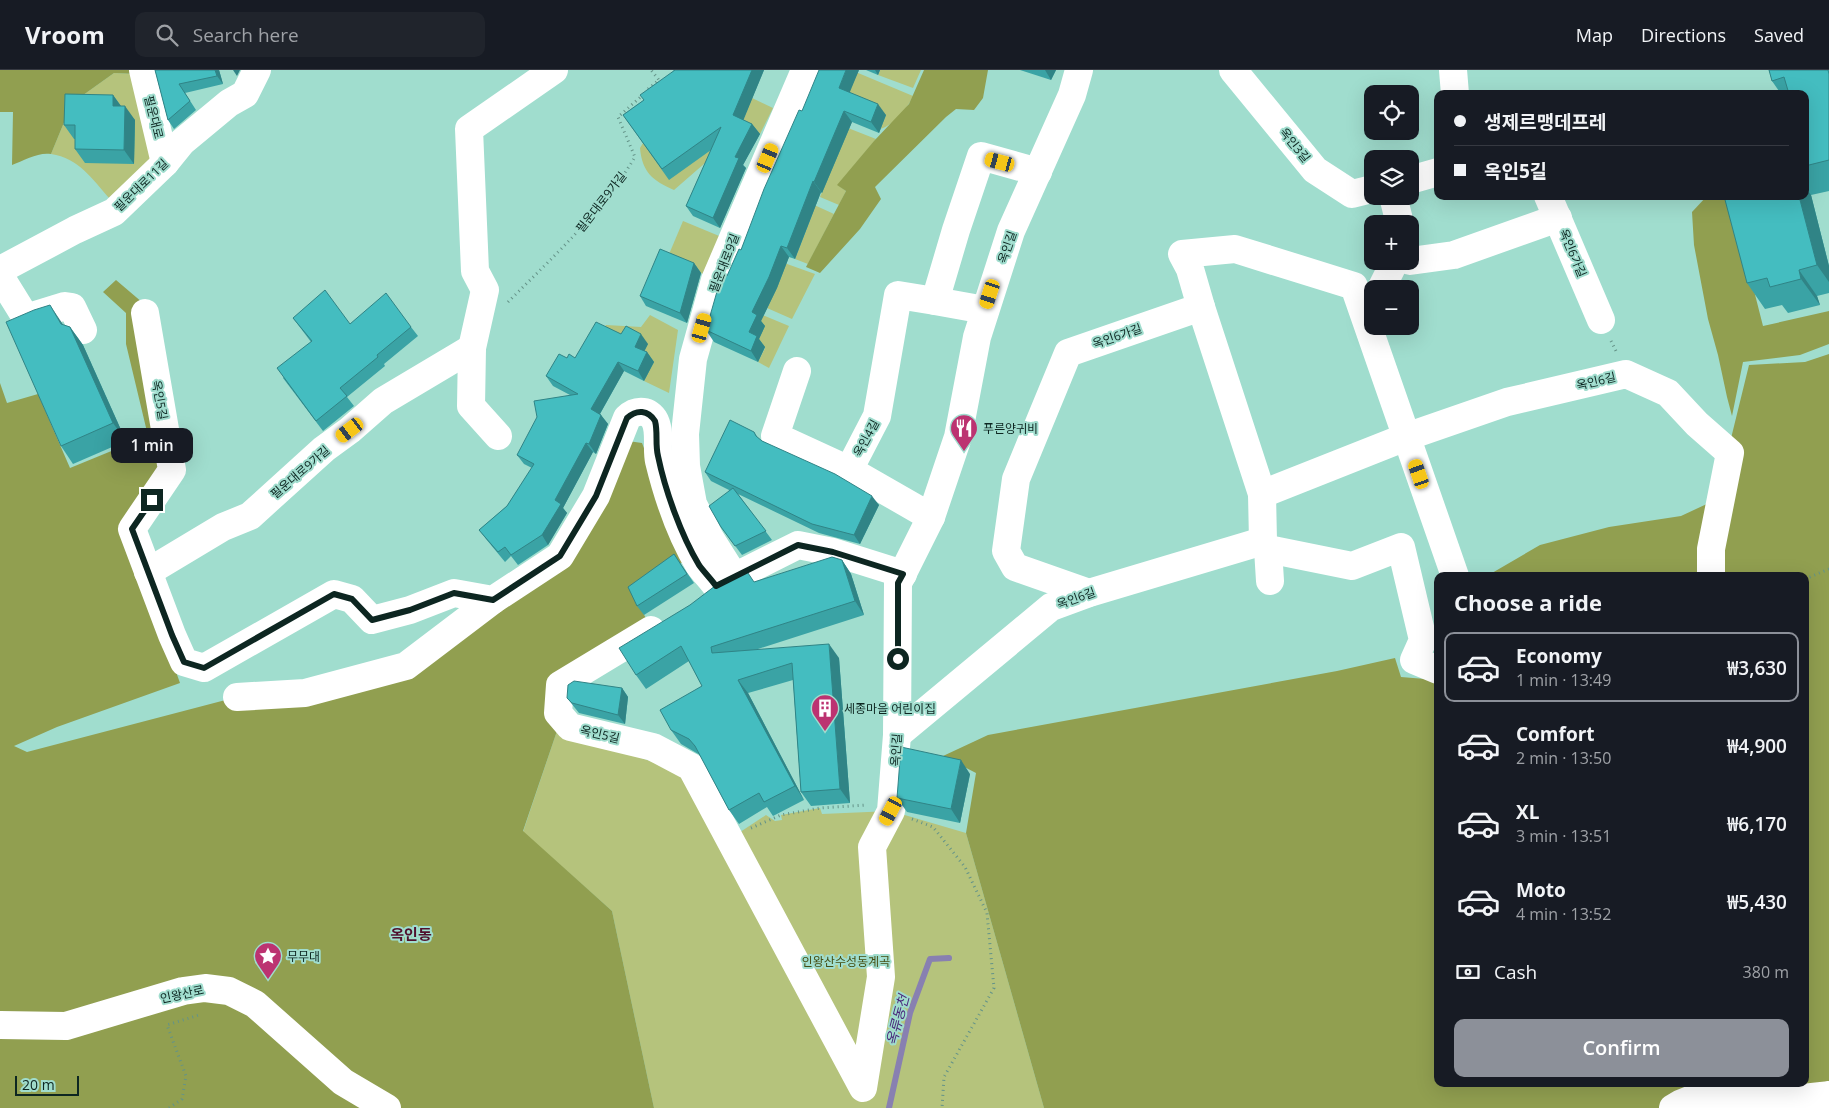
<!DOCTYPE html>
<html lang="en">
<head>
<meta charset="utf-8">
<style>
  :root { --surface:#171b24; --page:#20242c; --text:#f1f3f6; --muted:#9ea1a6; --line:#363941; --accent:#8c9099 }
  body { margin:0; font-family:"Open Sans","Noto Sans KR",sans-serif; background:var(--page); color:var(--text); height:100vh; display:flex; flex-direction:column; font-size:19px; white-space:nowrap }
  * { box-sizing:border-box; margin:0 }
  p { font-size:16px; color:var(--muted) }
  .icon { flex:none; width:28px; height:28px; fill:none; stroke:currentColor; stroke-width:2; stroke-linecap:round; stroke-linejoin:round }
  .map { position:relative; flex:1; overflow:hidden }
  .side { position:absolute; left:1434px; top:502px; width:375px; height:515px; display:flex; flex-direction:column; background:var(--surface); border-radius:10px; box-shadow:0 5px 20px #0002 }
  .side>* { flex:none }
  .guide { position:absolute; left:1434px; top:20px; width:375px; height:110px; border-radius:10px; box-shadow:0 5px 20px #0002; display:grid; align-content:center; height:110px; padding:0 20px; background:var(--surface) }
  .controls { position:absolute; left:1364px; top:15px; display:grid; gap:10px }
  .controls a { display:grid; place-items:center; width:55px; height:55px; border-radius:10px; background:var(--surface); box-shadow:0 5px 20px #0002; font-size:25px }
  .scale { position:absolute; left:15px; bottom:12px; width:64px; box-sizing:border-box; padding-left:5px; border:2px solid #0d2621; border-top:0; font-size:14px; line-height:18px; white-space:nowrap; color:#0d2621; -webkit-text-stroke:4px #a0ddce; paint-order:stroke }
  .end { position:absolute; width:22px; height:22px; margin:-11px; border:6px solid #0d2621; background:#fff; box-shadow:0 0 0 2px #fff }
  .from { border-radius:50% }
  .bubble { position:absolute; height:35px; border-radius:10px; background:var(--surface); box-shadow:0 5px 20px #0002; font-size:16px; font-weight:600; line-height:35px; text-align:center }
  .car { position:absolute; width:15px; height:30px; margin:-15px -8px; border-radius:6px; box-shadow:0 0 4px 1px #0007; background:linear-gradient(#f5c518 24%,#345 0 40%,#f5c518 0 76%,#345 0 86%,#f5c518 0) }
  .guide b { display:flex; align-items:center; gap:18px; height:48px; font-size:19px }
  .guide b+b { border-top:1px solid var(--line) }
  .guide i { width:12px; height:12px; background:var(--text) }
  ul { padding:0; list-style:none }
  li { display:flex; align-items:center; gap:15px; height:70px; margin:0 10px 8px; padding:0 10px; border:2px solid transparent; border-radius:10px }
  li div { flex:1 }
  li b { display:block; font-size:19px }
  li em { font-style:normal; font-weight:600 }
  li.current { border-color:var(--accent) }
  li>.icon { width:45px; height:45px; stroke-width:1.5 }
  h2 { padding:0 20px; font-size:22px; line-height:60px }
  .pay { display:flex; align-items:center; gap:12px; height:55px; padding:0 20px; font-size:19px }
  .pay p { margin-inline-start:auto }
  .primary-button { display:flex; gap:10px; margin-top:auto; padding:10px 20px }
  .primary-button a { flex:1; height:58px; border-radius:10px; background:var(--accent); color:#fff; font-size:20px; font-weight:600; line-height:58px; text-align:center }
  header { display:flex; align-items:center; gap:30px; box-sizing:border-box; height:70px; padding:0 25px; background:var(--surface); border-bottom:1px solid var(--line) }
  header strong { font-size:24px }
  nav { display:flex; gap:28px; margin-inline-start:auto; font-size:18px }
  .search { width:350px; height:45px; background:var(--page); display:flex; align-items:center; gap:12px; box-sizing:border-box; padding:0 18px; border-radius:10px; color:var(--muted); font-size:19px }
  .map>svg:first-child { display:block }
  .green { fill:#b5c37c }
  .forest { fill:#919f50 }
  .lines { fill:none; stroke-linecap:round; stroke-linejoin:round }
  .stream { stroke:#8880b1; stroke-width:6 }
  .path { stroke:#649388; stroke-width:3; stroke-dasharray:1 4; stroke-linecap:butt }
  .minor { stroke:#fff; stroke-width:28 }
  .wall { fill:#3aa3a5 }
  .shaded-wall { fill:#308486 }
  .building { fill:#44bdc0; stroke:#308486 }
  .route { stroke:#0d2621; stroke-width:6 }
  .labels { text-anchor:middle; dominant-baseline:central; stroke-width:4; stroke-linejoin:round; paint-order:stroke }
  .street-label { font-size:12px; fill:#0d2621; stroke:#a0ddce }
  .poi-label { font-size:12px; fill:#0d2621; stroke:#a0ddce; text-anchor:start }
  .park-label { font-size:12px; fill:#464f14; stroke:#a0ddce }
  .water-label { font-size:14px; font-style:italic; fill:#49287b; stroke:#a0ddce }
  .quarter-label { font-size:15px; font-weight:bold; fill:#500f2d; stroke:#a0ddce }
</style>
</head>
<body>
<header>
<strong>Vroom</strong>
<div class="search"><svg class="icon" aria-label="search" viewBox="0 0 24 24"><circle cx="10" cy="10" r="6"/><path d="M15 15l6 6"/></svg>Search here</div>
<nav><a>Map</a><a>Directions</a><a>Saved</a></nav>
</header>
<div class="map">
<svg width="1829" height="1038" viewBox="0 0 1829 1038">
  <rect width="100%" height="100%" fill="#a0ddce"/>
  <!-- green -->
  <g class="green">
    <path d="M851 0 913 26C908 38 893 56 880 59L886 45 847 29Z"/>
    <path d="M880 0H921L913 18 878 5Z"/>
    <path d="M114 3 137 4 153 93 110 129C92 109 79 88 51 84L72 33Z"/>
    <path d="M752 28 773 38 760 64 741 56Z"/>
    <path d="M848 58 876 69 838 115 846 121 839 135 820 127Z"/>
    <path d="M643 73 669 109 714 77 720 80 674 120C653 111 642 102 640 78Z"/>
    <path d="M777 118 834 144 808 194 795 189 812 145Z"/>
    <path d="M683 151 724 168 708 206 667 189Z"/>
    <path d="M751 181 815 204 792 249 767 238 782 205Z"/>
    <path d="M731 232 789 256 769 298 758 292 765 278Z"/>
    <path d="M650 245 678 260 669 323 644 311 653 292 628 274 602 261 606 255 641 257Z"/>
    <path d="M558 658 678 701 719 776 766 745 775 751 782 750 781 745 820 738 822 744 891 741 966 763 1044 1038H654L612 841 523 762Z"/>
  </g>
  <!-- forest -->
  <g class="forest">
    <path d="M0 0H136L137 4 114 3 72 33 51 84C38 82 25 90 12 95L13 42H0Z"/>
    <path d="M924 0H988L983 28 974 40 956 39 946 47 875 117 881 129 860 159 820 203 806 197 846 121 837 115 874 71 909 34Z"/>
    <path d="M1707 126H1726L1734 142 1763 256 1829 241V274L1800 285 1743 292 1732 346 1727 327 1718 285 1708 249 1694 175 1692 142Z"/>
    <path d="M116 210 143 233 168 397 124 455 180 613 57 657 14 676 27 682 237 627 414 603 565 491 628 371 642 373 687 489 634 526 649 554 552 604 558 658 523 761 612 841 654 1038H0V313L7 333 38 324 70 398 148 366 126 274V243L103 222Z"/>
    <path d="M1829 284V1038H1044L966 763 976 703 943 686 988 665 1337 601 1395 588 1401 607 1437 610 1438 1014H1805V506H1493L1492 503 1540 475 1609 457 1681 446 1711 432 1723 401 1749 295 1805 292Z"/>
  </g>
  <g class="lines">
    <!-- stream -->
    <path class="stream" d="M889 1038 910 943 930 889 949 888"/>
    <!-- path -->
    <g class="path">
      <path d="M648 19 659 10 651 0"/>
      <path d="M508 232C554 186 601 143 635 87L618 47 644 24"/>
      <path d="M1611 271 1617 283"/>
      <path d="M1805 509 1829 499"/>
      <path d="M912 749 933 757 965 797 987 843 994 918 944 1007 942 1038"/>
      <path d="M751 758 781 745 820 738 866 735"/>
      <path d="M169 1038 182 1029 186 1006 167 955 199 945"/>
    </g>
    <!-- minor -->
    <g class="minor">
      <path d="M143 0 165 93"/>
      <path d="M1233 0 1315 100 1352 124 1372 119"/>
      <path d="M1453 0 1455 24"/>
      <path d="M1410 110 1438 102"/>
      <path d="M1393 126 1400 154"/>
      <path d="M1548 126 1601 250"/>
      <path d="M1410 191 1454 185 1558 148"/>
      <path d="M0 200 75 160 114 142 165 93 182 72 229 33 245 24 257 0"/>
      <path d="M0 206 26 248 65 236 72 237 83 260"/>
      <path d="M1381 219 1395 191"/>
      <path d="M935 231 985 240"/>
      <path d="M1201 237 1262 424 1263 471 1268 479 1270 511"/>
      <path d="M145 243 172 400 132 459 172 565 184 592 204 598 334 524 352 529 372 550 410 540 454 523 493 530 560 486 596 426 627 348C635 340 647 339 654 349 661 360 656 378 659 391 667 424 681 465 699 495 704 502 711 509 716 516L798 475 833 482 903 504"/>
      <path d="M797 301 775 366 849 400 877 346 898 225 935 231 956 160 981 86 1038 102"/>
      <path d="M498 366 471 336 472 278 485 220 475 201 469 59 554 0"/>
      <path d="M849 400 931 447"/>
      <path d="M1262 424 1406 367 1507 332 1626 304 1668 323 1697 354 1730 383 1711 479V506"/>
      <path d="M1268 479 1352 496 1401 477 1423 570 1414 590 1438 600"/>
      <path d="M148 502 223 457 250 446 324 379 350 360 383 331 472 278"/>
      <path d="M734 506 710 468 693 434 686 396 685 364 693 289 715 210 805 0"/>
      <path d="M1089 523 1015 497 1006 481 1016 409 1068 283 1201 237 1190 199 1182 184 1235 179 1354 216 1455 506"/>
      <path d="M651 560 560 615 558 643 570 657 653 677 691 697 863 1018 881 907 872 777 891 741 897 665 898 513 931 447 958 367 977 267 1011 161 1072 25 1079 0"/>
      <path d="M237 627 305 623 406 596 493 530"/>
      <path d="M897 665 1051 537 1089 523 1263 471"/>
      <path d="M0 955 66 956 183 921 205 918 229 921 255 934 343 1012 387 1038"/>
      <path d="M1673 1038C1700 1018 1747 1030 1779 1029 1796 1029 1812 1027 1829 1025"/>
    </g>
  </g>
  <!-- wall -->
  <g class="wall">
    <path d="M155 0H219L223 14 185 23 196 40 174 59 168 50Z"/>
    <path d="M673 0H764L743 50 752 54 760 64 743 95 746 98 720 158 693 146 686 136 711 80 669 110 623 45 644 30 674 1Z"/>
    <path d="M859 0 849 22 886 45 879 63 852 52 822 123 821 122 795 189 789 187 777 218 761 251 765 256 759 269 765 277 758 292 714 272 706 260 727 206 741 180 802 41Z"/>
    <path d="M866 0H880L878 5Z"/>
    <path d="M1020 0H1056L1051 10Z"/>
    <path d="M1769 0H1829V121L1811 125 1829 196V223L1817 226 1820 235 1788 243 1782 235 1765 239 1747 213 1805 126V24H1781L1772 11Z"/>
    <path d="M113 25 121 36 135 50 134 94 85 93 75 79V69H74L64 55Z"/>
    <path d="M694 193 701 203 687 253 646 236 640 226Z"/>
    <path d="M293 248 350 254 411 257 418 266 384 294 385 296 347 327 354 336 323 361 283 308 311 272Z"/>
    <path d="M63 255 70 257 83 275 126 371 73 394 61 376Z"/>
    <path d="M621 264 648 274 644 281 647 282 654 292 644 311 624 301 600 344 608 354 596 384 593 382 563 438 567 443 548 475 518 495 511 486 505 492 486 469 479 460 507 436 532 398 524 394 517 385 570 325 553 316 546 306 567 288H575Z"/>
    <path d="M754 362 758 368 762 371 879 435 860 474 819 463 738 424 772 470 742 485 721 457 729 420 711 411 705 402Z"/>
    <path d="M674 484 694 513 644 545 637 536Z"/>
    <path d="M842 490 851 504 864 545 755 580 839 588 850 733 811 736 801 722 793 610 748 623 804 730 773 746 767 737 739 754 729 740 700 685 681 674 671 660 702 616 689 591 646 619 636 605 755 512Z"/>
    <path d="M622 618 628 627 625 654 579 643 567 628Z"/>
    <path d="M970 704 960 753 907 742 897 728Z"/>
  </g>
  <!-- shaded-wall -->
  <g class="shaded-wall">
    <path d="M215 0H219L223 14 217 6Z"/>
    <path d="M233 0H240L237 6Z"/>
    <path d="M752 0H764L741 56 733 45Z"/>
    <path d="M846 0H859L847 29 839 18Z"/>
    <path d="M875 0H880L878 5Z"/>
    <path d="M1045 0H1056L1051 10Z"/>
    <path d="M113 25 123 39 113 36Z"/>
    <path d="M878 34 886 45 879 63 871 52Z"/>
    <path d="M125 36 135 50 134 94 124 80Z"/>
    <path d="M844 41 852 52 822 123 814 112Z"/>
    <path d="M752 54 760 64 743 95 746 98 720 158 713 148 735 87Z"/>
    <path d="M813 111 821 122 795 189 787 178Z"/>
    <path d="M1805 117 1811 125 1829 196V212L1817 195 1799 126H1805Z"/>
    <path d="M781 176 789 187 777 218 761 251 765 256 759 269 765 277 758 292 751 281 749 262 752 242Z"/>
    <path d="M694 193 701 203 687 253 680 243Z"/>
    <path d="M1799 200 1817 226 1820 235 1801 209Z"/>
    <path d="M50 235 62 253 74 273 61 254Z"/>
    <path d="M70 257 83 275 126 371 113 353Z"/>
    <path d="M641 264 648 274 642 286 635 277Z"/>
    <path d="M647 282 654 292 644 311 638 301Z"/>
    <path d="M618 292 624 301 597 349 591 339Z"/>
    <path d="M601 345 608 354 596 384 589 374Z"/>
    <path d="M586 373 593 382 563 438 567 443 548 475 542 465 555 430Z"/>
    <path d="M872 426 879 435 860 474 854 465Z"/>
    <path d="M842 490 851 504 864 545 855 531Z"/>
    <path d="M829 574 839 588 850 733 840 719Z"/>
    <path d="M738 610 748 623 804 730 795 716Z"/>
    <path d="M622 618 628 627 625 654 618 645Z"/>
    <path d="M961 690 970 704 960 753 951 739Z"/>
  </g>
  <!-- building -->
  <g class="building">
    <path d="M155 0H215L217 6 179 14 190 31 168 50Z"/>
    <path d="M675 0H752L733 45 752 54 735 87 739 88 713 148 686 136 721 57 662 99 623 45 644 30 640 25Z"/>
    <path d="M819 0H846L839 18 878 34 871 52 844 41 814 112 813 111 787 178 781 176 769 207 752 242 757 245 749 262 757 266 751 281 706 260 722 204 727 206 739 179 741 180 764 119 799 40 802 41Z"/>
    <path d="M1769 0H1828L1829 4V90L1805 96V24H1789L1784 7 1772 11Z"/>
    <path d="M65 24 113 25V36H125L124 80 75 79V55H64Z"/>
    <path d="M1724 126H1799L1817 195 1799 200 1801 209 1770 217 1767 208 1747 213Z"/>
    <path d="M660 179 694 193 680 243 640 226Z"/>
    <path d="M325 220 350 254 386 223 411 257 377 285 378 287 340 318 347 326 316 351 277 298 312 271 293 248Z"/>
    <path d="M50 235 61 254 70 257 113 353 61 376 6 252 34 240Z"/>
    <path d="M596 252 621 264 626 256 641 264 635 277 647 282 638 301 618 292 591 339 601 345 589 374 586 373 555 430 561 434 542 465 511 485 505 477 498 482 479 460 507 436 534 394 517 385 537 347 534 331 578 324 546 306 559 284 567 288 569 284 575 288Z"/>
    <path d="M730 350 754 362 756 366 762 371 835 404 872 426 854 465 812 454 705 402Z"/>
    <path d="M733 418 766 461 735 476 721 457 709 436Z"/>
    <path d="M674 484 687 504 637 536 628 517Z"/>
    <path d="M832 487 842 490 855 531 711 577 712 583 829 574 840 719 801 722 792 593 738 610 795 716 764 732 759 723 729 740 695 676 689 669 671 660 660 640 702 616 681 576 636 605 619 578 690 535 715 516 746 500 754 512Z"/>
    <path d="M574 611 622 618 618 645 572 633 567 628 568 615Z"/>
    <path d="M901 677 961 690 951 739 897 728Z"/>
  </g>
  <g class="lines">
    <!-- route -->
    <path class="route" d="M152 430 132 459 172 565 184 592 204 598 334 524 352 529 372 550 410 540 454 523 493 530 560 486 596 426 627 348C637 339 648 340 655 351 658 362 655 374 658 386 665 420 681 465 699 495 704 502 711 509 716 516L798 475 833 482 903 504 898 513V589"/>
  </g>
  <!-- icons -->
  <defs>
    <g id="restaurant-pin" transform="scale(1.4375)"><path d="M0 17L-7.5 6A9.5 9.5 0 1 1 7.5 6Z" fill="#bc3371" stroke="#a0ddce"/><path d="M-5-6h1v4h1v-4h1v4h1v-4h1v5L-1.5 .5V6h-2V.5L-5-1ZM5-6V6H3V1.5H1.5Q1.5-4 5-6Z" fill="#fff"/></g>
    <g id="building-pin" transform="scale(1.4375)"><path d="M0 17L-7.5 6A9.5 9.5 0 1 1 7.5 6Z" fill="#bc3371" stroke="#a0ddce"/><path d="M-4-6H4V6H1V3H-1V6H-4ZM-2.5-4.3h1.7v1.8h-1.7ZM.8-4.3h1.7v1.8H.8ZM-2.5-1h1.7V.8h-1.7ZM.8-1h1.7V.8H.8Z" fill="#fff"/></g>
    <g id="sight-pin" transform="scale(1.4375)"><path d="M0 17L-7.5 6A9.5 9.5 0 1 1 7.5 6Z" fill="#bc3371" stroke="#a0ddce"/><path d="M0-6L1.8-2.2L6-1.7L2.9 1.2L3.7 5.4L0 3.3L-3.7 5.4L-2.9 1.2L-6-1.7L-1.8-2.2Z" fill="#fff"/></g>
  </defs>
  <g fill-rule="evenodd">
    <use href="#restaurant-pin" x="964" y="358"/>
    <use href="#building-pin" x="825" y="638"/>
    <use href="#sight-pin" x="268" y="886"/>
  </g>
  <g class="labels">
    <!-- street labels -->
    <g class="street-label">
      <text transform="translate(154 47) rotate(76)">필운대로</text>
      <text transform="translate(1295 75) rotate(51)">옥인3길</text>
      <text transform="translate(141 115) rotate(-44)">필운대로11길</text>
      <text transform="translate(601 132) rotate(-52)">필운대로9가길</text>
      <text transform="translate(1007 177) rotate(-71)">옥인길</text>
      <text transform="translate(1573 183) rotate(67)">옥인6가길</text>
      <text transform="translate(724 193) rotate(-69)">필운대로9길</text>
      <text transform="translate(1117 266) rotate(-19)">옥인6가길</text>
      <text transform="translate(1596 311) rotate(-13)">옥인6길</text>
      <text transform="translate(160 330) rotate(80)">옥인5길</text>
      <text transform="translate(866 368) rotate(-62)">옥인4길</text>
      <text transform="translate(300 402) rotate(-41)">필운대로9가길</text>
      <text transform="translate(1076 528) rotate(-20)">옥인6길</text>
      <text transform="translate(600 664) rotate(13)">옥인5길</text>
      <text transform="translate(896 680) rotate(-86)">옥인길</text>
      <text transform="translate(182 924) rotate(-12)">인왕산로</text>
    </g>
    <!-- poi labels -->
    <g class="poi-label">
      <text x="983" y="358">푸른양귀비</text>
      <text x="844" y="638">세종마을 어린이집</text>
      <text x="287" y="886">무무대</text>
    </g>
    <!-- park labels -->
    <g class="park-label">
      <text x="846" y="891">인왕산수성동계곡</text>
    </g>
    <!-- water labels -->
    <g class="water-label">
      <text transform="translate(897 950) rotate(-75)">옥류동천</text>
    </g>
    <!-- quarter labels -->
    <g class="quarter-label">
      <text x="411" y="864">옥인동</text>
    </g>
  </g>
</svg>
<div class="controls">
<a><svg class="icon" aria-label="locate" viewBox="0 0 24 24"><circle cx="12" cy="12" r="6"/><path d="M12 2v4M12 18v4M2 12h4M18 12h4"/></svg></a>
<a><svg class="icon" aria-label="layers" viewBox="0 0 24 24"><path d="M12 4l9 5-9 5-9-5zM3 14l9 5 9-5"/></svg></a>
<a>+</a>
<a>−</a>
</div>
<div class="scale">20 m</div>
<i class="end from" style="left:898px;top:589px"></i>
<i class="end" style="left:152px;top:430px"></i>
<div class="bubble" style="left:111px;top:358px;width:82px">1 min</div>
<i class="car" style="left:768px;top:88px;rotate:23deg"></i>
<i class="car" style="left:1000px;top:92px;rotate:285deg"></i>
<i class="car" style="left:990px;top:224px;rotate:198deg"></i>
<i class="car" style="left:702px;top:258px;rotate:16deg"></i>
<i class="car" style="left:350px;top:360px;rotate:233deg"></i>
<i class="car" style="left:1419px;top:404px;rotate:341deg"></i>
<i class="car" style="left:891px;top:741px;rotate:208deg"></i>
<div class="guide">
<b><i class="from"></i>생제르맹데프레</b>
<b><i></i>옥인5길</b>
</div>
<section class="side">
<h2>Choose a ride</h2>
<ul>
<li class="current"><svg class="icon" aria-label="car" viewBox="0 0 24 24"><path d="M5 17H2v-5l4-1 3-4h7l3 4 3 1v5h-3M9 17h6M6 11h13"/><circle cx="7" cy="17" r="2"/><circle cx="17" cy="17" r="2"/></svg><div><b>Economy</b><p>1 min · 13:49</p></div><em>₩3,630</em></li>
<li><svg class="icon" aria-label="car" viewBox="0 0 24 24"><path d="M5 17H2v-5l4-1 3-4h7l3 4 3 1v5h-3M9 17h6M6 11h13"/><circle cx="7" cy="17" r="2"/><circle cx="17" cy="17" r="2"/></svg><div><b>Comfort</b><p>2 min · 13:50</p></div><em>₩4,900</em></li>
<li><svg class="icon" aria-label="car" viewBox="0 0 24 24"><path d="M5 17H2v-5l4-1 3-4h7l3 4 3 1v5h-3M9 17h6M6 11h13"/><circle cx="7" cy="17" r="2"/><circle cx="17" cy="17" r="2"/></svg><div><b>XL</b><p>3 min · 13:51</p></div><em>₩6,170</em></li>
<li><svg class="icon" aria-label="car" viewBox="0 0 24 24"><path d="M5 17H2v-5l4-1 3-4h7l3 4 3 1v5h-3M9 17h6M6 11h13"/><circle cx="7" cy="17" r="2"/><circle cx="17" cy="17" r="2"/></svg><div><b>Moto</b><p>4 min · 13:52</p></div><em>₩5,430</em></li>
</ul>
<div class="pay"><svg class="icon" aria-label="cash" viewBox="0 0 24 24"><path d="M3 7h18v10H3z"/><circle cx="12" cy="12" r="2"/></svg>Cash<p>380 m</p></div>
<div class="primary-button"><a>Confirm</a></div>
</section>
</div>
</body>
</html>
